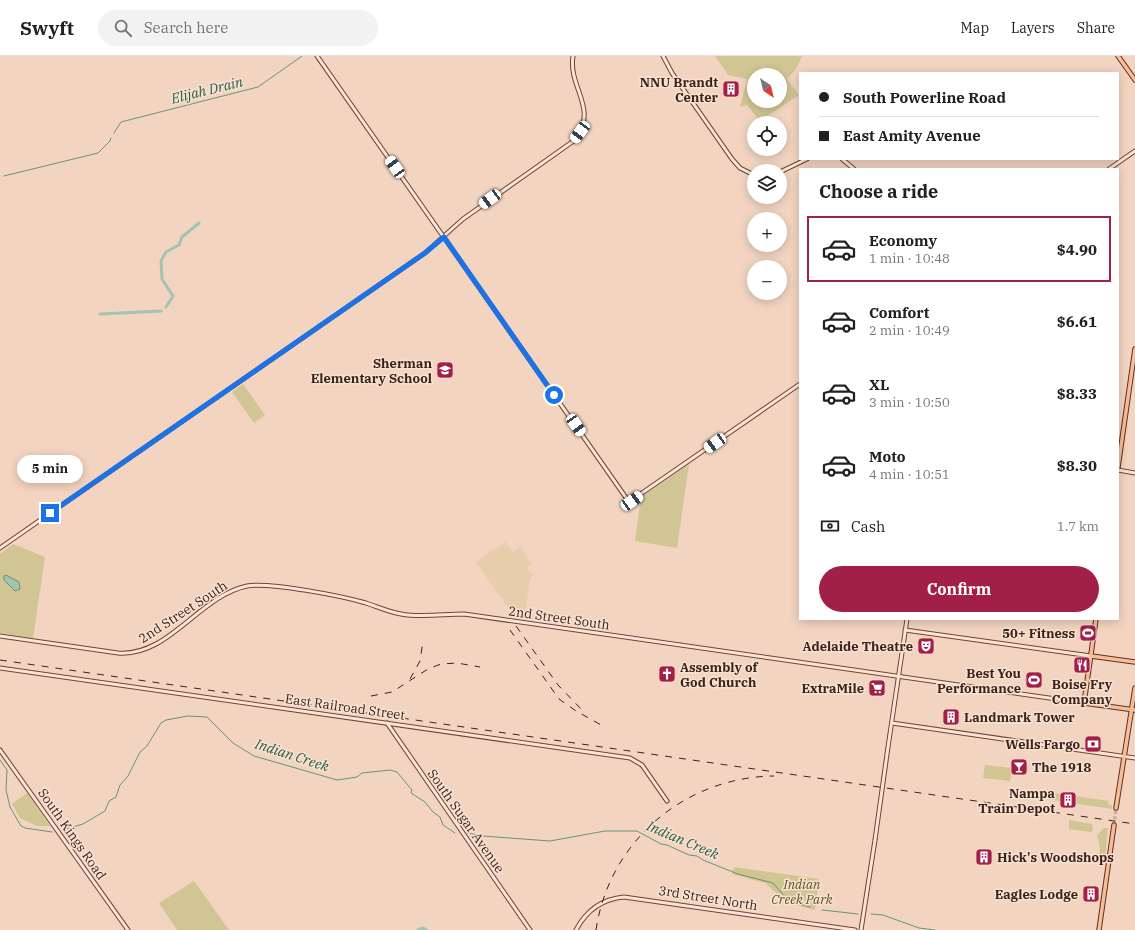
<!DOCTYPE html>
<html lang="en">
<head>
<meta charset="utf-8">
<style>
  :root { --surface:#fff; --page:#f2f2f2; --text:#202124; --muted:#757577; --line:#e0e0e0; --accent:#a22048 }
  body { margin:0; font-family:"IBM Plex Serif",serif; background:var(--page); color:var(--text); height:100vh; display:flex; flex-direction:column; font-size:15px; white-space:nowrap }
  * { box-sizing:border-box; margin:0 }
  p { font-size:13px; color:var(--muted) }
  .icon { flex:none; width:22px; height:22px; fill:none; stroke:currentColor; stroke-width:2; stroke-linecap:round; stroke-linejoin:round }
  .map { position:relative; flex:1; overflow:hidden }
  .side { position:absolute; left:799px; top:112px; width:320px; height:452px; display:flex; flex-direction:column; background:var(--surface); border-radius:0px; box-shadow:0 2px 10px #0003 }
  .side>* { flex:none }
  .banner { position:absolute; left:799px; top:16px; width:320px; height:88px; border-radius:0px; box-shadow:0 2px 10px #0003; display:grid; align-content:center; height:88px; padding:0 20px; background:var(--surface) }
  .needle { width:26px; rotate:145deg }
  .tools { position:absolute; left:747px; top:12px; display:grid; gap:8px }
  .tools a { display:grid; place-items:center; width:40px; height:40px; border-radius:50%; background:var(--surface); box-shadow:0 2px 10px #0003; font-size:20px }
  .end { position:absolute; width:18px; height:18px; margin:-9px; border:5px solid #1a73e8; background:#fff; box-shadow:0 0 0 2px #fff }
  .from { border-radius:50% }
  .bubble { position:absolute; height:28px; border-radius:14px; background:var(--surface); box-shadow:0 2px 10px #0003; font-size:13px; font-weight:800; line-height:28px; text-align:center }
  .car { position:absolute; width:12px; height:24px; margin:-12px -6px; border-radius:5px; box-shadow:0 0 3px 1px #0007; background:linear-gradient(#fff 24%,#345 0 40%,#fff 0 76%,#345 0 86%,#fff 0) }
  .banner b { display:flex; align-items:center; gap:14px; height:38px; font-size:15px }
  .banner b+b { border-top:1px solid var(--line) }
  .banner i { width:10px; height:10px; background:var(--text) }
  ul { padding:0; list-style:none }
  li { display:flex; align-items:center; gap:12px; height:66px; margin:0 8px 6px; padding:0 12px; border:2px solid transparent; border-radius:0px }
  li div { flex:1 }
  li b { display:block; font-size:15px }
  li em { font-style:normal; font-weight:800 }
  li.selected { border-color:var(--accent) }
  li>.icon { width:36px; height:36px; stroke-width:1.5 }
  h2 { padding:0 20px; font-size:18px; line-height:48px }
  .pay { display:flex; align-items:center; gap:10px; height:44px; padding:0 20px; font-size:15px }
  .pay p { margin-inline-start:auto }
  .primary-button { display:flex; gap:8px; margin-top:auto; padding:8px 20px }
  .primary-button a { flex:1; height:46px; border-radius:24px; background:var(--accent); color:#fff; font-size:16px; font-weight:800; line-height:46px; text-align:center }
  header { display:flex; align-items:center; gap:24px; box-sizing:border-box; height:56px; padding:0 20px; background:var(--surface); border-bottom:1px solid var(--line) }
  header strong { font-size:19px }
  nav { display:flex; gap:22px; margin-inline-start:auto; font-size:14px }
  .search { width:280px; height:36px; background:var(--page); display:flex; align-items:center; gap:10px; box-sizing:border-box; padding:0 14px; border-radius:22px; color:var(--muted); font-size:15px }
  .map>svg:first-child { display:block }
  .farmland { fill:#e8cdad }
  .green { fill:#d1c693; fill-rule:evenodd }
  .water { fill:#a3c4b1; stroke:#69937c }
  .lines { fill:none; stroke-linecap:round; stroke-linejoin:round }
  .stream { stroke:#69937c; stroke-width:1 }
  .canal { stroke:#a3c4b1; stroke-width:3 }
  .primary-tunnel { stroke:#cdb09f; stroke-width:3.5; stroke-dasharray:3.5 2; stroke-linecap:butt }
  .secondary-casing { stroke:#6f4439; stroke-width:5 }
  .primary-casing { stroke:#5a332b; stroke-width:5.5 }
  .secondary { stroke:#fce4d4; stroke-width:3 }
  .primary { stroke:#f9bc94; stroke-width:3.5 }
  .rail { stroke:#3b221c; stroke-width:1; stroke-dasharray:7 7; stroke-linecap:butt }
  .secondary-bridge-casing { stroke:#6f4439; stroke-width:5; stroke-linecap:butt }
  .secondary-bridge { stroke:#fce4d4; stroke-width:3 }
  .route { stroke:#1a73e8; stroke-width:5 }
  .labels { text-anchor:middle; dominant-baseline:central; stroke-width:3; stroke-linejoin:round; paint-order:stroke }
  .poi-label { font-size:13px; font-weight:bold; fill:#3b221c; stroke:#f9e1d1; text-anchor:end }
  .street-label { font-size:13px; fill:#3b221c; stroke:#f9e1d1 }
  .park-label { font-size:13px; font-style:italic; fill:#5a5721; stroke:#f9e1d1 }
  .water-label { font-size:14px; font-style:italic; fill:#2a5c4a; stroke:#f9e1d1 }
</style>
</head>
<body>
<header>
<strong>Swyft</strong>
<div class="search"><svg class="icon" aria-label="search" viewBox="0 0 24 24"><circle cx="10" cy="10" r="6"/><path d="M15 15l6 6"/></svg>Search here</div>
<nav><a>Map</a><a>Layers</a><a>Share</a></nav>
</header>
<div class="map">
<svg width="1135" height="874" viewBox="0 0 1135 874">
  <rect width="100%" height="100%" fill="#f2d4c0"/>
  <!-- farmland -->
  <path class="farmland" d="M505 486 513 496 520 491 532 507 526 512 533 519 530 524 524 563 515 562 476 506Z"/>
  <!-- green -->
  <g class="green">
    <path d="M715 0H802L796 13 787 23 799 39 760 65 747 49 740 51 747 23 728 19ZM754 19H780V45H754Z"/>
    <path d="M243 328 265 359 254 367 232 336Z"/>
    <path d="M689 408 677 492 635 485 641 441Z"/>
    <path d="M13 488 45 501 33 582 0 577V498Z"/>
    <path d="M985 709 1012 712 1010 725 983 722Z"/>
    <path d="M1021 734 1047 738V736L1109 745 1108 749H1112V753L1053 744 1020 737Z"/>
    <path d="M27 737 50 770H37L20 762 12 748Z"/>
    <path d="M1069 764 1092 768 1093 774 1091 776 1069 773Z"/>
    <path d="M1104 772H1108L1105 802 1101 804 1099 802 1100 791 1097 779Z"/>
    <path d="M734 811 819 823 815 854 795 849 784 844 765 827 732 818Z"/>
    <path d="M194 825 229 874H177L159 847Z"/>
  </g>
  <!-- water -->
  <path class="water" d="M6 519 19 526 20 533 15 535 4 524V520Z"/>
  <g class="lines">
    <!-- stream -->
    <g class="stream">
      <path d="M114 77 121 66 258 31 302 0"/>
      <path d="M4 120 98 97 110 85 111 82"/>
      <path d="M0 704 7 714 6 734 10 751 21 770 25 772 52 776"/>
      <path d="M63 774 83 768 105 755 109 745 116 741 120 729 128 720 140 696 147 690 161 667 166 664 188 660 207 661 233 687 254 700 337 724 357 721 362 717 390 714 397 716 412 734 411 737 425 746 433 756 440 761 443 769 455 777"/>
      <path d="M467 777 483 780 550 785 605 775H637L661 788 667 789 689 799 697 800 703 804 738 818 773 827 787 843 795 847 810 851"/>
      <path d="M822 854 858 858"/>
      <path d="M871 858 883 859 919 872 935 874"/>
    </g>
    <!-- canal -->
    <g class="canal">
      <path d="M166 251 173 240 162 223 161 205 166 196 179 189 182 181 199 167"/>
      <path d="M100 258 161 255"/>
      <path d="M418 874 423 872 427 874"/>
    </g>
    <!-- primary-tunnel -->
    <path class="primary-tunnel" d="M1114 769 1116 752"/>
    <!-- secondary casing -->
    <g class="secondary-casing">
      <g id="secondary">
        <path d="M317 0 629 446 800 328"/>
        <path d="M663 0 672 17 732 103 740 112 754 119"/>
        <path d="M842 103 854 113"/>
        <path d="M1109 113 1135 95"/>
        <path d="M780 116 807 103"/>
        <path d="M1118 414 1135 417"/>
        <path d="M0 492 425 197 463 163 575 84C599 52 568 32 573 0"/>
        <path d="M905 574 1091 600"/>
        <path d="M0 580 118 597C169 601 199 540 247 530 270 526 342 540 366 547 378 551 389 556 401 558 421 562 444 558 464 558L1084 647"/>
        <path d="M0 612 630 702 642 709 667 745"/>
        <path d="M387 667 530 874"/>
        <path d="M892 667 1135 702"/>
        <path d="M888 691 907 563"/>
        <path d="M0 694 128 874"/>
        <path d="M576 874C586 855 602 843 624 841L855 874"/>
        <path d="M861 874 875 784"/>
      </g>
    </g>
    <!-- primary casing -->
    <g class="primary-casing">
      <g id="primary">
        <path d="M1118 0 1135 24"/>
        <path d="M1118 411 1135 293"/>
        <path d="M1096 563 1084 647 1135 654"/>
        <path d="M1091 600 1135 606"/>
        <path d="M1116 752 1135 632"/>
        <path d="M1099 874 1114 769"/>
      </g>
    </g>
    <!-- secondary -->
    <use href="#secondary" class="secondary"/>
    <!-- primary -->
    <use href="#primary" class="primary"/>
    <!-- rail -->
    <g class="rail">
      <path d="M516 570 558 629 584 656"/>
      <path d="M510 574 559 643 576 655 603 670"/>
      <path d="M0 604 1135 768"/>
      <path d="M410 623 420 605 423 585"/>
      <path d="M371 640 392 636 428 613 441 608 457 607 480 611"/>
      <path d="M596 874C609 785 685 721 774 720"/>
    </g>
    <!-- secondary-bridge casing -->
    <g class="secondary-bridge-casing">
      <path id="secondary-bridge" d="M875 784 888 691"/>
    </g>
    <!-- secondary-bridge -->
    <use href="#secondary-bridge" class="secondary-bridge"/>
  </g>
  <g class="lines">
    <!-- route -->
    <path class="route" d="M50 457 425 197 444 181 554 339"/>
  </g>
  <!-- icons -->
  <defs>
    <g id="building-square" transform="scale(0.9)"><rect x="-9" y="-9" width="18" height="18" rx="4" fill="#a22048" stroke="#f9e1d1"/><path d="M-4-6H4V6H1V3H-1V6H-4ZM-2.5-4.3h1.7v1.8h-1.7ZM.8-4.3h1.7v1.8H.8ZM-2.5-1h1.7V.8h-1.7ZM.8-1h1.7V.8H.8Z" fill="#fff"/></g>
    <g id="school-square" transform="scale(0.9)"><rect x="-9" y="-9" width="18" height="18" rx="4" fill="#a22048" stroke="#f9e1d1"/><path d="M0-5L7-2L0 1L-7-2ZM-4 1L0 2.5L4 1V4Q0 6-4 4Z" fill="#fff"/></g>
    <g id="stadium-square" transform="scale(0.9)"><rect x="-9" y="-9" width="18" height="18" rx="4" fill="#a22048" stroke="#f9e1d1"/><path d="M0-5a6.5 5 0 1 0 0 10a6.5 5 0 1 0 0-10ZM-3.5-1.8h7v3.6h-7Z" fill="#fff"/></g>
    <g id="theatre-square" transform="scale(0.9)"><rect x="-9" y="-9" width="18" height="18" rx="4" fill="#a22048" stroke="#f9e1d1"/><path d="M-5-5.5Q0-4 5-5.5V0Q5 5 0 6Q-5 5-5 0ZM-3.3-2.5H-1v1.5H-3.3ZM1-2.5H3.3v1.5H1ZM-2.8 1Q0 5.5 2.8 1Z" fill="#fff"/></g>
    <g id="restaurant-square" transform="scale(0.9)"><rect x="-9" y="-9" width="18" height="18" rx="4" fill="#a22048" stroke="#f9e1d1"/><path d="M-5-6h1v4h1v-4h1v4h1v-4h1v5L-1.5 .5V6h-2V.5L-5-1ZM5-6V6H3V1.5H1.5Q1.5-4 5-6Z" fill="#fff"/></g>
    <g id="church-square" transform="scale(0.9)"><rect x="-9" y="-9" width="18" height="18" rx="4" fill="#a22048" stroke="#f9e1d1"/><path d="M-1.2-6h2.4v3.5h3.3v2.4h-3.3V6h-2.4V-.1h-3.3v-2.4h3.3Z" fill="#fff"/></g>
    <g id="supermarket-square" transform="scale(0.9)"><rect x="-9" y="-9" width="18" height="18" rx="4" fill="#a22048" stroke="#f9e1d1"/><path d="M-6-5.5h2.5l.6 2H6L4.5 2H-2.5L-4.4-4H-6ZM-1.5 3.2a1.3 1.3 0 1 0 .1 0ZM3 3.2a1.3 1.3 0 1 0 .1 0Z" fill="#fff"/></g>
    <g id="bank-square" transform="scale(0.9)"><rect x="-9" y="-9" width="18" height="18" rx="4" fill="#a22048" stroke="#f9e1d1"/><path d="M-6-4H6V4H-6ZM0-2.3a2.3 2.3 0 1 0 0 4.6a2.3 2.3 0 1 0 0-4.6Z" fill="#fff"/></g>
    <g id="bar-square" transform="scale(0.9)"><rect x="-9" y="-9" width="18" height="18" rx="4" fill="#a22048" stroke="#f9e1d1"/><path d="M-6-5H6L.8 .8V4.5H3.5V6h-7V4.5H-.8V.8Z" fill="#fff"/></g>
  </defs>
  <g fill-rule="evenodd">
    <use href="#building-square" x="731" y="33"/>
    <use href="#school-square" x="445" y="314"/>
    <use href="#stadium-square" x="1088" y="577"/>
    <use href="#theatre-square" x="926" y="590"/>
    <use href="#restaurant-square" x="1082" y="609"/>
    <use href="#church-square" x="667" y="618"/>
    <use href="#stadium-square" x="1034" y="624"/>
    <use href="#supermarket-square" x="877" y="632"/>
    <use href="#building-square" x="951" y="661"/>
    <use href="#bank-square" x="1093" y="688"/>
    <use href="#bar-square" x="1019" y="711"/>
    <use href="#building-square" x="1068" y="744"/>
    <use href="#building-square" x="984" y="801"/>
    <use href="#building-square" x="1091" y="838"/>
  </g>
  <g class="labels">
    <!-- poi labels -->
    <g class="poi-label">
      <text x="718" y="26">NNU Brandt<tspan x="718" dy="15">Center</tspan></text>
      <text x="432" y="307">Sherman<tspan x="432" dy="15">Elementary School</tspan></text>
      <text x="1075" y="577">50+ Fitness</text>
      <text x="913" y="590">Adelaide Theatre</text>
      <text x="680" y="611" text-anchor="start">Assembly of<tspan x="680" dy="15">God Church</tspan></text>
      <text x="1021" y="617">Best You<tspan x="1021" dy="15">Performance</tspan></text>
      <text x="1082" y="628" text-anchor="middle">Boise Fry<tspan x="1082" dy="15">Company</tspan></text>
      <text x="864" y="632">ExtraMile</text>
      <text x="964" y="661" text-anchor="start">Landmark Tower</text>
      <text x="1080" y="688">Wells Fargo</text>
      <text x="1032" y="711" text-anchor="start">The 1918</text>
      <text x="1055" y="737">Nampa<tspan x="1055" dy="15">Train Depot</tspan></text>
      <text x="997" y="801" text-anchor="start">Hick's Woodshops</text>
      <text x="1078" y="838">Eagles Lodge</text>
    </g>
    <!-- street labels -->
    <g class="street-label">
      <text transform="translate(183 556) rotate(-33)">2nd Street South</text>
      <text transform="translate(559 562) rotate(8)">2nd Street South</text>
      <text transform="translate(345 651) rotate(8)">East Railroad Street</text>
      <text transform="translate(466 765) rotate(55)">South Sugar Avenue</text>
      <text transform="translate(72 778) rotate(55)">South Kings Road</text>
      <text transform="translate(708 842) rotate(9)">3rd Street North</text>
    </g>
    <!-- park labels -->
    <g class="park-label">
      <text x="802" y="828">Indian<tspan x="802" dy="15">Creek Park</tspan></text>
    </g>
    <!-- water labels -->
    <g class="water-label">
      <text transform="translate(207 34) rotate(-14)">Elijah Drain</text>
      <text transform="translate(292 699) rotate(18)">Indian Creek</text>
      <text transform="translate(683 784) rotate(23)">Indian Creek</text>
    </g>
  </g>
</svg>
<div class="tools">
<a><svg class="needle" viewBox="-14 -14 28 28"><path d="M0-13l5 13h-10z" fill="#e53935"/><path d="M0 13l5-13h-10z" fill="#757577"/></svg></a>
<a><svg class="icon" aria-label="locate" viewBox="0 0 24 24"><circle cx="12" cy="12" r="6"/><path d="M12 2v4M12 18v4M2 12h4M18 12h4"/></svg></a>
<a><svg class="icon" aria-label="layers" viewBox="0 0 24 24"><path d="M12 4l9 5-9 5-9-5zM3 14l9 5 9-5"/></svg></a>
<a>+</a>
<a>−</a>
</div>
<i class="end from" style="left:554px;top:339px"></i>
<i class="end" style="left:50px;top:457px"></i>
<div class="bubble" style="left:17px;top:399px;width:66px">5 min</div>
<i class="car" style="left:580px;top:76px;rotate:217deg"></i>
<i class="car" style="left:395px;top:111px;rotate:325deg"></i>
<i class="car" style="left:490px;top:143px;rotate:234deg"></i>
<i class="car" style="left:576px;top:369px;rotate:145deg"></i>
<i class="car" style="left:715px;top:387px;rotate:235deg"></i>
<i class="car" style="left:632px;top:445px;rotate:55deg"></i>
<div class="banner">
<b><i class="from"></i>South Powerline Road</b>
<b><i></i>East Amity Avenue</b>
</div>
<section class="side">
<h2>Choose a ride</h2>
<ul>
<li class="selected"><svg class="icon" aria-label="car" viewBox="0 0 24 24"><path d="M5 17H2v-5l4-1 3-4h7l3 4 3 1v5h-3M9 17h6M6 11h13"/><circle cx="7" cy="17" r="2"/><circle cx="17" cy="17" r="2"/></svg><div><b>Economy</b><p>1 min · 10:48</p></div><em>$4.90</em></li>
<li><svg class="icon" aria-label="car" viewBox="0 0 24 24"><path d="M5 17H2v-5l4-1 3-4h7l3 4 3 1v5h-3M9 17h6M6 11h13"/><circle cx="7" cy="17" r="2"/><circle cx="17" cy="17" r="2"/></svg><div><b>Comfort</b><p>2 min · 10:49</p></div><em>$6.61</em></li>
<li><svg class="icon" aria-label="car" viewBox="0 0 24 24"><path d="M5 17H2v-5l4-1 3-4h7l3 4 3 1v5h-3M9 17h6M6 11h13"/><circle cx="7" cy="17" r="2"/><circle cx="17" cy="17" r="2"/></svg><div><b>XL</b><p>3 min · 10:50</p></div><em>$8.33</em></li>
<li><svg class="icon" aria-label="car" viewBox="0 0 24 24"><path d="M5 17H2v-5l4-1 3-4h7l3 4 3 1v5h-3M9 17h6M6 11h13"/><circle cx="7" cy="17" r="2"/><circle cx="17" cy="17" r="2"/></svg><div><b>Moto</b><p>4 min · 10:51</p></div><em>$8.30</em></li>
</ul>
<div class="pay"><svg class="icon" aria-label="cash" viewBox="0 0 24 24"><path d="M3 7h18v10H3z"/><circle cx="12" cy="12" r="2"/></svg>Cash<p>1.7 km</p></div>
<div class="primary-button"><a>Confirm</a></div>
</section>
</div>
</body>
</html>
